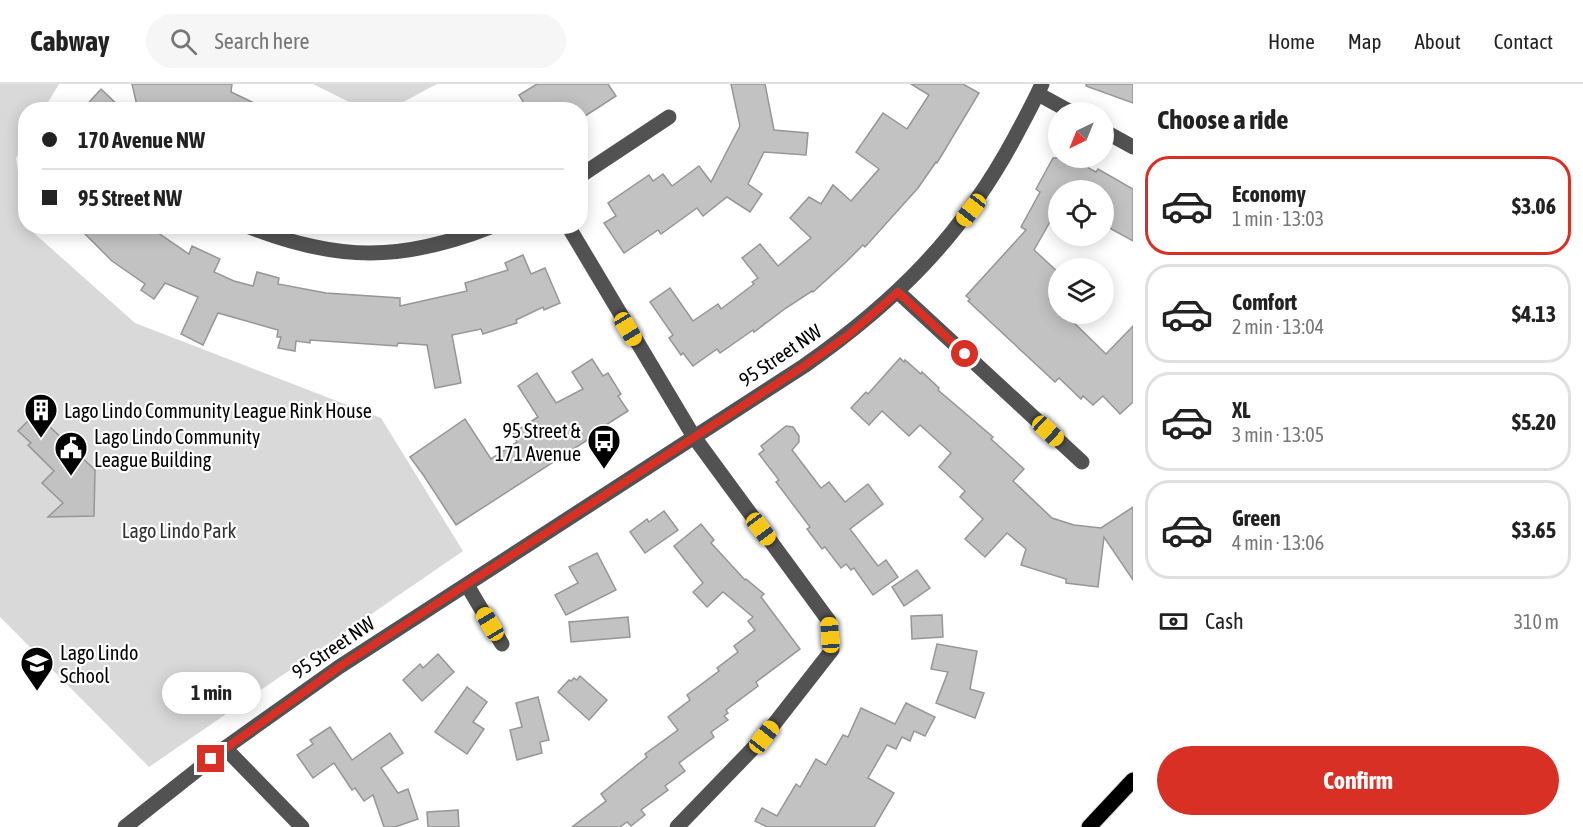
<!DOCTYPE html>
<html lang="en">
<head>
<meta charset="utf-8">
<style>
  :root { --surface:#fff; --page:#f6f6f6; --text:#222; --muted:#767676; --line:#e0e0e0; --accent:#d93025 }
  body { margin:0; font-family:"Asap Condensed",sans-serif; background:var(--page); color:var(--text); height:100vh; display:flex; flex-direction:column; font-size:22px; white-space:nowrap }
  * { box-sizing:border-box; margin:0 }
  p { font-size:20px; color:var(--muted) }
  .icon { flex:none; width:33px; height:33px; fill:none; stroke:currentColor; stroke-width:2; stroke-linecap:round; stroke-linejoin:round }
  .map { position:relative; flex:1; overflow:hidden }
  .details { display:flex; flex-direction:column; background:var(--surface); width:450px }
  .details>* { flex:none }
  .top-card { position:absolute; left:18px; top:18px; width:570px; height:132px; border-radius:24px; box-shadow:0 3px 15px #0003; display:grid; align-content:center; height:132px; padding:0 24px; background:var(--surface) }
  .needle { width:39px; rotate:223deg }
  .controls { position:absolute; left:1048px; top:18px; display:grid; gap:12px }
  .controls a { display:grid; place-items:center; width:66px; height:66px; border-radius:50%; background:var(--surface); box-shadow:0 3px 15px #0003; font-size:30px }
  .end { position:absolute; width:27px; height:27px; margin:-14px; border:8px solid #d93025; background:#fff; box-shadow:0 0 0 3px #fff }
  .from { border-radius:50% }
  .bubble { position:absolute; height:42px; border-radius:21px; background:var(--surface); box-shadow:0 3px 15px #0003; font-size:20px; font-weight:700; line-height:42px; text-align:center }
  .car { position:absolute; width:18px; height:36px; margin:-18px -9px; border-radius:8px; box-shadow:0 0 4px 2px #0007; background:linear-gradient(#f5c518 24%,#345 0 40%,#f5c518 0 76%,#345 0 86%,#f5c518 0) }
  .top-card b { display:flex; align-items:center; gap:21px; height:57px; font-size:22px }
  .top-card b+b { border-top:2px solid var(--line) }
  .top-card i { width:15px; height:15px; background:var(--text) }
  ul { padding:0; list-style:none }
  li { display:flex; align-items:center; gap:18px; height:99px; margin:0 12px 9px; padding:0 12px; border:3px solid var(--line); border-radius:24px }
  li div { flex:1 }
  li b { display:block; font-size:22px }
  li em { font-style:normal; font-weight:700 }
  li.selected { border-color:var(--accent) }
  li>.icon { width:54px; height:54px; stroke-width:1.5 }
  h2 { padding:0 24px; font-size:27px; line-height:72px }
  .pay { display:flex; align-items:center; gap:15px; height:66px; padding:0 24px; font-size:22px }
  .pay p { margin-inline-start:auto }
  .button { display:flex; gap:12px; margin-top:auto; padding:12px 24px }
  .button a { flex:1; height:69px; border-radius:36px; background:var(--accent); color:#fff; font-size:24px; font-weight:700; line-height:69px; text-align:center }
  header { display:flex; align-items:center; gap:36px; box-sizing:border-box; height:84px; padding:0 30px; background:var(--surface); border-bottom:2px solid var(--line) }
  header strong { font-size:28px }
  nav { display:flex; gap:33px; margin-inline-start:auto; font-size:21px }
  .search { width:420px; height:54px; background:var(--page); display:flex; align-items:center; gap:15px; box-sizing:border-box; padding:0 21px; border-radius:33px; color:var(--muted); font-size:22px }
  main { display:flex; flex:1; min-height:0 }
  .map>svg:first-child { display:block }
  .green { fill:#d9d9d9 }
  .building { fill:#c2c2c2; stroke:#969696; stroke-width:1.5 }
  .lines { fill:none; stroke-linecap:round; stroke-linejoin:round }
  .major-casing { stroke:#dbdbdb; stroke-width:17 }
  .minor { stroke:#525252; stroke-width:15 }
  .major { stroke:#000; stroke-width:15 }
  .route { stroke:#d93025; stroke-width:8 }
  .labels { text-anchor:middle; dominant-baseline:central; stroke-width:4.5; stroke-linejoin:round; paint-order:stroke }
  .street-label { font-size:20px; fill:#000; stroke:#fff }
  .poi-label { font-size:20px; fill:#000; stroke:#fff; text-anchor:start }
  .park-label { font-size:20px; fill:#303030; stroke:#fff }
</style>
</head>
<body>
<header>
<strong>Cabway</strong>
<div class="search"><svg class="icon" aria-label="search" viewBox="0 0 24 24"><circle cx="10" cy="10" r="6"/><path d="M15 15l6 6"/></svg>Search here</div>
<nav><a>Home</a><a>Map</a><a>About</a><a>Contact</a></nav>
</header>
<main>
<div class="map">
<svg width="1133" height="743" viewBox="0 0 1133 743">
  <rect width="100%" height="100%" fill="#fff"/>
  <!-- green -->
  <g class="green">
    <path d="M0 0H59L44 25 26 26 25 58 16 74 26 142 135 239 381 334 463 467 149 683 0 533Z"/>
    <path d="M313 0H437L390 25 365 26Z"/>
  </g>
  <!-- building -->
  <g class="building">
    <path d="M132 0H232L231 8 269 26H138Z"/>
    <path d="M537 0H608L616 12 582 34 580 26H528L519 11Z"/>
    <path d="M731 0H765L774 46 808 49 806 71 764 68 748 100 762 110 750 128 727 113 703 132 697 124 661 150 658 146 624 169 604 139 616 132 608 119 649 91 653 97 663 90 672 102 699 82 711 98 740 42Z"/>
    <path d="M911 0H963L979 9 937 79 936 78 918 104 865 163 863 161 845 179 813 208 812 207 786 224 754 248 753 246 720 269 717 265 693 282 683 269 681 271 669 254 673 251 650 218 670 204 693 237 718 220 721 225 754 200 752 198 758 194 742 174 760 160 778 182 811 154 790 134 809 113 821 120 833 101 851 117 879 85 856 68 883 29 907 45 929 11Z"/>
    <path d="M1086 0H1133V19L1086 2Z"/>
    <path d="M101 5 123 26H82Z"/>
    <path d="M1053 74H1070L1096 88 1098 85 1133 105V157L1104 141V106H1059V122L1034 166 1059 189V204L1049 215 1059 224V230H1065L1106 270 1133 242V318L1120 330 1103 312 1093 321 1083 312 1081 315 1059 294 1055 298 968 217 970 215 966 212 1026 146 1021 143 1040 108 1036 105Z"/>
    <path d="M77 142H148L189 170 192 162 220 175 214 188 234 197 253 202 257 188 279 194 278 200 326 209 400 214V222L467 207 465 199 508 186 505 179 523 171 531 190 545 184 560 219 544 226 543 223 516 236 517 239 483 250 481 245 452 251 461 299 435 304 427 261 398 259 397 262 310 256V259L296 257 295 267 278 264 281 253H277L278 246 218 229 203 261 181 250 198 213 165 199 154 215 141 206 145 200 112 177Z"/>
    <path d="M900 274 904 278 905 276 921 290 922 288 939 304 938 306 993 353 991 355 1024 385 1013 397 1052 434 1074 441 1101 444 1133 423V496L1104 453 1098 503 1066 499V495L1021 481 1026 465 1007 449 985 473 965 455 983 435 960 413 965 407 939 383 951 369 920 341 909 352 882 327 869 341 851 324 866 308 868 310Z"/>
    <path d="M592 275 603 292 608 289 621 310 618 312 628 327 593 349 595 351 456 441 424 392 410 373 465 335 491 375 517 358 512 350 538 333 518 302 537 289 556 319 583 305 572 288Z"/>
    <path d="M34 331 46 343 48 341 95 386 94 432 48 433 63 419 42 399 54 387 28 361 31 359 18 347Z"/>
    <path d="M786 342 793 343 799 352V358L792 366 821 404 829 398 845 418 868 400 883 420 850 445 878 482 886 476 898 493 873 511 854 484 851 486 846 480 841 484 825 463 822 465 807 445 810 443 776 398 779 396 759 370 764 366 761 362Z"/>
    <path d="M664 427 678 446 645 469 630 448 647 435 649 438Z"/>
    <path d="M701 440 714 456 711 459 745 496 746 495 764 510 761 513 800 565 756 598 758 602 726 626 728 629 724 632 728 636 711 648 714 653 679 679 685 687 665 702 668 706 641 726 645 731 631 742 627 738 620 743H572L606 717 601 710 647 673 645 670 678 646 668 633 690 616 687 611 719 587 717 584 738 568 734 562 755 546 748 537 753 533 723 508 707 523 693 508 703 499 674 462Z"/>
    <path d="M597 469 616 506 566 531 555 511 578 499 569 483Z"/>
    <path d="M917 486 930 504 904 522 892 503Z"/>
    <path d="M942 531 943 553 912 555 911 532Z"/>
    <path d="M628 533 630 553 571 558 569 538Z"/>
    <path d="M937 560 977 567 970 605 984 609 975 634 936 619 948 588 931 585Z"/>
    <path d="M438 570 454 588 422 617 403 596 420 580 423 584Z"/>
    <path d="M580 592 607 616 589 636 558 608 569 596 571 597 574 594 577 596Z"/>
    <path d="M467 603 487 618 473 638 484 645 467 670 435 648Z"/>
    <path d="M538 613 549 656 540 658 542 669 517 676 510 646 522 643 516 619Z"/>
    <path d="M906 619 935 633 925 652 914 647 910 657 902 653 896 665 887 661 868 694 894 709 874 743H767L755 737 762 724 777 732 796 700 800 703 816 675 826 681 843 651 848 653 861 624 895 640Z"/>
    <path d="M330 643 352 676 390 649 403 669 381 684 398 709 408 705 418 735 395 743H384L373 711 364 717 355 704 352 706 334 679 313 694 297 671 313 660 310 656Z"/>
    <path d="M458 726 459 743H428L427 728Z"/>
  </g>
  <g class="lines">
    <!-- major casing -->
    <g class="major-casing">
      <path id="major" d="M1089 743 1133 696"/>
    </g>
    <!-- minor -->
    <g class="minor">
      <path d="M1038 10 1071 28"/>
      <path d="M1104 47 1133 63"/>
      <path d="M580 92 669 33"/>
      <path d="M247 142C338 178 402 178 493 142"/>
      <path d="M568 142 694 353 829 537 832 566 764 653 677 743"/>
      <path d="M898 208 1082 378"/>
      <path d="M467 501 502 560"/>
      <path d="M225 664 302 743"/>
      <path d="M125 743 225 664 339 583 804 282C895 218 962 152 1015 53 1024 36 1034 18 1042 0"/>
    </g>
    <!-- major -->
    <use href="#major" class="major"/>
  </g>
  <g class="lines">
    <!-- route -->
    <path class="route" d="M211 675 339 583 804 282 847 252 898 208 965 270"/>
  </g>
  <!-- icons -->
  <defs>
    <g id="building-pin" transform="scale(1.725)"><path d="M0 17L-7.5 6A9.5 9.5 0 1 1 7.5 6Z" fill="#000" stroke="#fff"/><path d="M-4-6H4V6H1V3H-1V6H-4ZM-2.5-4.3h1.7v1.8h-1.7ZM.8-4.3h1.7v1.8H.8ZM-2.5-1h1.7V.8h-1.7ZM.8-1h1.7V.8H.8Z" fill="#fff"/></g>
    <g id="bus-pin" transform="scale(1.725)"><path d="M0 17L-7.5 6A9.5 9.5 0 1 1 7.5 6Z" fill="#000" stroke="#fff"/><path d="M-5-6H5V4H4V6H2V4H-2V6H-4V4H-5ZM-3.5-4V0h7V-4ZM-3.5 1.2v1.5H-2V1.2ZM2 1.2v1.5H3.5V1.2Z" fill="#fff"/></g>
    <g id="civic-pin" transform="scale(1.725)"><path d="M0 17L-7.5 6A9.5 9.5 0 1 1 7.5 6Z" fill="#000" stroke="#fff"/><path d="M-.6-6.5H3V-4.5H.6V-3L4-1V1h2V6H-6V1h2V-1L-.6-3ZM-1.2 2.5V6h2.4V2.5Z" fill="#fff"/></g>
    <g id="school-pin" transform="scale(1.725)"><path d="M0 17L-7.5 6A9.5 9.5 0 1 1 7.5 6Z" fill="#000" stroke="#fff"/><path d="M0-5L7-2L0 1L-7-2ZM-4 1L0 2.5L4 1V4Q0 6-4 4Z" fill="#fff"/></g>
  </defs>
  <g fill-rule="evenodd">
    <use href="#building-pin" x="41" y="326"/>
    <use href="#bus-pin" x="604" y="357"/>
    <use href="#civic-pin" x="71" y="364"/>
    <use href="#school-pin" x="37" y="579"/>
  </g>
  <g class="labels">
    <!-- street labels -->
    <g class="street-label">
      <text transform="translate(780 271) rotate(-34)">95 Street NW</text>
      <text transform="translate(333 563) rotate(-34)">95 Street NW</text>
    </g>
    <!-- poi labels -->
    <g class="poi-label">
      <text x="64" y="326">Lago Lindo Community League Rink House</text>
      <text x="581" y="346" text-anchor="end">95 Street &amp;<tspan x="581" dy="23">171 Avenue</tspan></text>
      <text x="94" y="352">Lago Lindo Community<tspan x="94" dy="23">League Building</tspan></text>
      <text x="60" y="568">Lago Lindo<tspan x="60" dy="23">School</tspan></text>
    </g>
    <!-- park labels -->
    <g class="park-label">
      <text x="179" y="446">Lago Lindo Park</text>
    </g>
  </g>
</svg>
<div class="controls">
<a><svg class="needle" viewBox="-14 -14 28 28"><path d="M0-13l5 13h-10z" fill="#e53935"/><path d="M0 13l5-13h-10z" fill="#767676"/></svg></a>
<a><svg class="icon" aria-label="locate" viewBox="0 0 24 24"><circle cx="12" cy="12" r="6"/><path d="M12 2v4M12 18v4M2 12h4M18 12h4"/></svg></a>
<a><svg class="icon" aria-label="layers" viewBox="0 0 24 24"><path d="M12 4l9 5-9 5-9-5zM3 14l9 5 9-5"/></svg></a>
</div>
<i class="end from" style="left:965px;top:270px"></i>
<i class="end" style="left:211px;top:675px"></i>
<div class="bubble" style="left:162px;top:588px;width:99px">1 min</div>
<i class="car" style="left:971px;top:126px;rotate:218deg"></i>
<i class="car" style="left:628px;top:245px;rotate:149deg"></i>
<i class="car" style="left:1048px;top:347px;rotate:133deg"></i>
<i class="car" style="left:761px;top:445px;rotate:143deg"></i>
<i class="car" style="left:490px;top:540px;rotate:329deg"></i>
<i class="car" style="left:830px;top:551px;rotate:356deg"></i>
<i class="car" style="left:764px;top:653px;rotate:38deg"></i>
<div class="top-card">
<b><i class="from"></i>170 Avenue NW</b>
<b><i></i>95 Street NW</b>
</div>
</div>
<section class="details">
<h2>Choose a ride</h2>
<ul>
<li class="selected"><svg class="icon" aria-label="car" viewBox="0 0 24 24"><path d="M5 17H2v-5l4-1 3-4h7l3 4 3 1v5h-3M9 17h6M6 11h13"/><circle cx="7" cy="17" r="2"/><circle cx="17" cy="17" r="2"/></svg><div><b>Economy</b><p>1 min · 13:03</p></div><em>$3.06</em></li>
<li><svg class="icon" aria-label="car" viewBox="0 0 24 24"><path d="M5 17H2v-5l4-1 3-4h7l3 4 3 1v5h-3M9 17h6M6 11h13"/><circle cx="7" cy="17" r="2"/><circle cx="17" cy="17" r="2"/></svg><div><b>Comfort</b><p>2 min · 13:04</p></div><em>$4.13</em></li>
<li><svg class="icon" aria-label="car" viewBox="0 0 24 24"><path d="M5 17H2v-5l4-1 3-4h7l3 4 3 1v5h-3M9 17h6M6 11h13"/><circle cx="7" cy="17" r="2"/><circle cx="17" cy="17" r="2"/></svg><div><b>XL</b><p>3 min · 13:05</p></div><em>$5.20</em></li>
<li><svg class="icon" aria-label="car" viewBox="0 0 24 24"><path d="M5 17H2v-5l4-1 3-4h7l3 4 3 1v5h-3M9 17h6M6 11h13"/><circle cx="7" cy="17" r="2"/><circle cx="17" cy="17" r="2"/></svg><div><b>Green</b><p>4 min · 13:06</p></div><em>$3.65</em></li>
</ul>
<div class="pay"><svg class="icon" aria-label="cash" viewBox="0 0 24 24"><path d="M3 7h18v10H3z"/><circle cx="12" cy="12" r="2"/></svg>Cash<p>310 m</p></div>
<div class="button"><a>Confirm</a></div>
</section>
</main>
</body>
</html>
